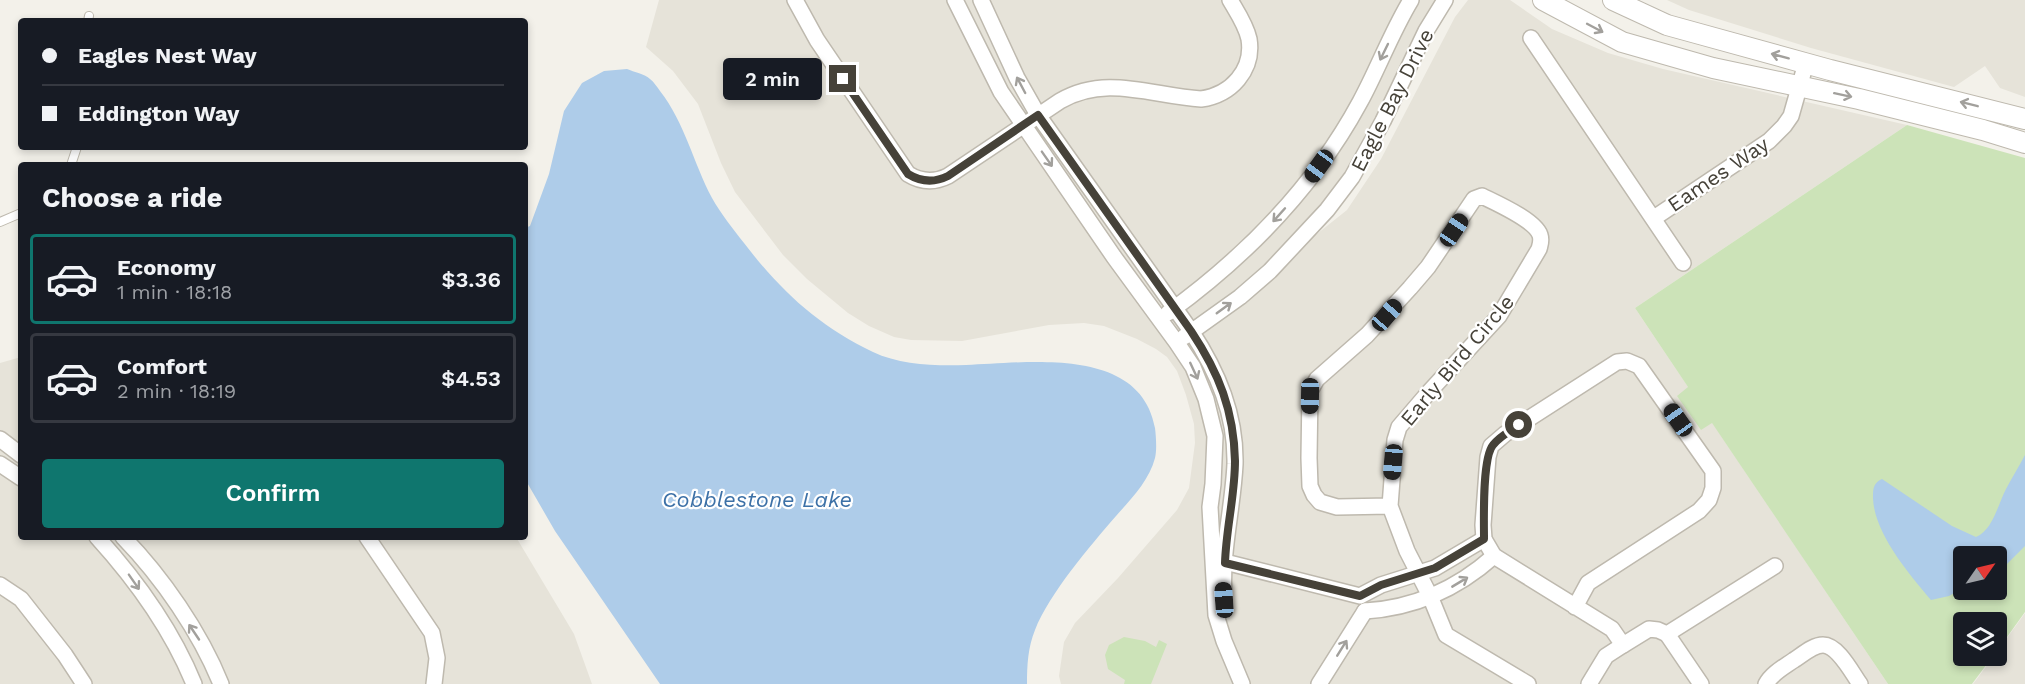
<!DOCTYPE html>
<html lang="en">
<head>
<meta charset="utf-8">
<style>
  :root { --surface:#171b24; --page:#20242c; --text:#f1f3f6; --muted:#9ea1a6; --line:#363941; --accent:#0f766e }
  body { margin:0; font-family:"Work Sans",sans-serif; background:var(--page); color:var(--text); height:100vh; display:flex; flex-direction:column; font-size:22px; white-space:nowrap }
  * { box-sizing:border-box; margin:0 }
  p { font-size:20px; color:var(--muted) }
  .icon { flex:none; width:33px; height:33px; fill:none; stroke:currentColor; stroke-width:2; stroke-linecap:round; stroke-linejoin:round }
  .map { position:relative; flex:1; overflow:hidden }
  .details { position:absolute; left:18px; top:162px; width:510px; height:378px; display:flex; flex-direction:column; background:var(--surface); border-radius:6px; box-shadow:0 3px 9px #0003 }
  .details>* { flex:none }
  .hud { position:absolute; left:18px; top:18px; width:510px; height:132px; border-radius:6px; box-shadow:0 3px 9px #0003; display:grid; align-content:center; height:132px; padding:0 24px; background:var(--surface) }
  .needle { width:39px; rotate:56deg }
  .buttons { position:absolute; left:1953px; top:546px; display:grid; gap:12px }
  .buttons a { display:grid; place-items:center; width:54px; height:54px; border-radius:6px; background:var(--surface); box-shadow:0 3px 9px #0003; font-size:30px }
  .end { position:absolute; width:27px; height:27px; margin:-14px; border:8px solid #464239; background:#fff; box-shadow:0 0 0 3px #fff }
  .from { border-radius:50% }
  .bubble { position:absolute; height:42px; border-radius:6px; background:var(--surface); box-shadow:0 3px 9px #0003; font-size:20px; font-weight:600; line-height:42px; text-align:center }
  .car { position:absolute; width:18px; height:36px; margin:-18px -9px; border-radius:8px; box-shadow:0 0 4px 2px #0007; background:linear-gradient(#222 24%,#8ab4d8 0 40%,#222 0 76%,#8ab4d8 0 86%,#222 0) }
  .hud b { display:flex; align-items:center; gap:21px; height:57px; font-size:22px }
  .hud b+b { border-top:2px solid var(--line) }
  .hud i { width:15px; height:15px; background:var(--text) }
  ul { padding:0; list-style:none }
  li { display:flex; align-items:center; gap:18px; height:90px; margin:0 12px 9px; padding:0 12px; border:3px solid var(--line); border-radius:6px }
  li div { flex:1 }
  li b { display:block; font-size:22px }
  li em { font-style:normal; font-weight:600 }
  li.current { border-color:var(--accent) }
  li>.icon { width:54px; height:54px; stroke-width:1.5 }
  h2 { padding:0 24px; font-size:27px; line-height:72px }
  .cta { display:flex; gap:12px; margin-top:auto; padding:12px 24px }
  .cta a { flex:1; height:69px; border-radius:6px; background:var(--accent); color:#fff; font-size:24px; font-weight:600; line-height:69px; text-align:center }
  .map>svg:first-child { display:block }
  .residential { fill:#e6e3d9 }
  .green { fill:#cce3b8; fill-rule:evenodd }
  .water { fill:#aecce9 }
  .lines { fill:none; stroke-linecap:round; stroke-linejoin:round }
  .service-casing { stroke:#beb9ae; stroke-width:10 }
  .minor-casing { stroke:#beb9ae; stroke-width:18 }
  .tertiary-casing { stroke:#beb9ae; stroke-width:22 }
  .service { stroke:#fff; stroke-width:8 }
  .minor { stroke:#fff; stroke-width:15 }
  .tertiary { stroke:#fff; stroke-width:20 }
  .oneway { stroke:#a2a09c }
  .route { stroke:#464239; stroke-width:8 }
  .labels { text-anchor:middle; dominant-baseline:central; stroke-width:4.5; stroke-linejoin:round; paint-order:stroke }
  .street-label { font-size:21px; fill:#464239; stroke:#fff }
  .water-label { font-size:22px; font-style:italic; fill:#3d71a7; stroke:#fff }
</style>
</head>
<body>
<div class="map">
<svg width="2025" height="684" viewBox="0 0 2025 684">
  <rect width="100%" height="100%" fill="#f3f1ea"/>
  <!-- residential -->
  <g class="residential">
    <path d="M659 0H1445L1370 145 1278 265 1347 210 1381 159 1455 17 1468 0H1510L1552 29 1608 53 1663 69 1907 125 1635 308 1888 684H1061L1059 676 1064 642 1075 623 1118 578 1177 510 1189 488 1195 443 1194 424 1186 395 1177 371 1167 357 1156 349 1137 339 1104 326 1084 323 1049 325 962 341 911 340 894 337 869 326 848 313 807 279 783 255 735 192 721 163 698 104 673 71 646 47Z"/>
    <path d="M1667 0H2025V97L2000 88 1985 66 1954 87 1811 48 1689 10Z"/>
    <path d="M21 357V537H516L574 634 592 684H0V363Z"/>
    <path d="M2025 613V684H1973L1994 656H1996L1997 652Z"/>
  </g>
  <!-- green -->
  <g class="green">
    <path d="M1907 125 2025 158V612L1997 651 1996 622H1964V656H1993L1972 684H1888L1712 423 1701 430 1677 396 1688 387 1635 308ZM1964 556H1996V590H1964Z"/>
    <path d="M1124 637 1145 641 1156 647 1159 640 1167 644 1151 684H1124L1125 680 1108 669 1105 655 1109 645Z"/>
  </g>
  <!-- water -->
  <g class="water">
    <path d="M627 69C634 72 645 74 650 79 654 82 657 87 660 91 685 123 693 162 712 198 721 214 733 229 744 243 780 290 818 326 873 352 900 365 936 366 966 365 1027 363 1140 345 1155 428 1156 436 1157 450 1155 458 1149 481 1131 499 1116 516 1090 546 1049 594 1035 630 1028 647 1027 665 1027 684H660L555 531 525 479V228L530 226 549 174 564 111 582 83 604 71Z"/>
    <path d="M2025 455V546L2003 568 1997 571 1996 556H1964L1963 588 1949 596 1931 600C1909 574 1874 533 1873 498 1873 489 1873 483 1882 479L1952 526 1976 537C1993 530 1998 504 2006 489 2012 478 2019 466 2025 455Z"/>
  </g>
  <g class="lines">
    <!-- service casing -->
    <g class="service-casing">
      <g id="service">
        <path d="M88 21 89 16"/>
        <path d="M71 165 77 147"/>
        <path d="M0 222 21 213"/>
      </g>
    </g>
    <!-- minor casing -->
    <g class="minor-casing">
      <g id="minor">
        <path d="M795 0 817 40 908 174C921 182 934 183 948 176L1060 101C1106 74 1152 96 1201 99 1231 95 1254 70 1249 39 1246 25 1237 12 1230 0"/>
        <path d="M955 0 1001 92 1114 257 1177 343 1193 367 1206 399 1215 436 1213 484 1210 507 1216 615 1224 641 1242 684"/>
        <path d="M981 0 1017 78 1038 115 1191 331C1218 372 1236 415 1235 464 1233 508 1221 552 1224 596"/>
        <path d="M1531 38 1683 263"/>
        <path d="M1654 218 1769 141 1784 126 1791 116 1806 63"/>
        <path d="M1168 313C1245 257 1314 187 1360 102 1378 69 1391 33 1411 0"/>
        <path d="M1184 337 1240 297 1270 271 1327 210 1352 177 1383 121 1426 31 1445 0"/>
        <path d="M0 439 21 455"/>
        <path d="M0 464 21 478"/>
        <path d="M1390 506 1395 440 1399 427 1429 392 1499 316 1539 249C1540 245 1542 241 1540 235 1535 220 1496 203 1482 196L1474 199 1428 267 1410 288 1367 335 1317 379 1310 391 1309 458 1310 486 1314 495 1320 502 1337 507 1390 506 1407 551 1430 596 1446 635 1528 684"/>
        <path d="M97 537C136 580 172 630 194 684"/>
        <path d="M123 537C162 577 200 632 221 684"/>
        <path d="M367 537 432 633 437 658 434 684"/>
        <path d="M1217 560 1360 596 1381 585 1435 568 1484 539"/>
        <path d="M0 585 21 599 65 655 84 684"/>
        <path d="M1575 607 1588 583 1699 511 1709 500 1713 488V471L1639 366 1627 361 1617 362 1505 434 1491 446 1488 457 1483 525 1484 539 1494 556 1612 629 1623 645"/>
        <path d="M1365 611C1415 608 1457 589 1494 556"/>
        <path d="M1667 634 1701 684"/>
        <path d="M1319 684 1365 611"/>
        <path d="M1589 684 1606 656 1623 645 1649 629 1658 630 1667 634 1775 566"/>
        <path d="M1766 684C1772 673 1784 667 1794 660 1802 655 1813 645 1823 645 1838 645 1852 673 1860 684"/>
      </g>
    </g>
    <!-- tertiary casing -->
    <g class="tertiary-casing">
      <g id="tertiary">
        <path d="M1543 0 1622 42 1713 68 1859 99 1983 130 2025 143"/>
        <path d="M1613 0 1667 25 1830 70 2025 119"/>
      </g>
    </g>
    <!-- service -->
    <use href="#service" class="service"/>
    <!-- minor -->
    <use href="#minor" class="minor"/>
    <!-- tertiary -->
    <use href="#tertiary" class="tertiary"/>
  </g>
  <!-- one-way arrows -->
  <defs><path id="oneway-shaft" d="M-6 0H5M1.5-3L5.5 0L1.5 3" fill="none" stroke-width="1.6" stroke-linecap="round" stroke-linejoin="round" transform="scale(1.5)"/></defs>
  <g class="oneway">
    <use href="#oneway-shaft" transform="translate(1595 28) rotate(28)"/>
    <use href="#oneway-shaft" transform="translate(1384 52) rotate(116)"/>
    <use href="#oneway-shaft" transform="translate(1780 56) rotate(-165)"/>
    <use href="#oneway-shaft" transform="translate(1021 85) rotate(-118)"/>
    <use href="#oneway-shaft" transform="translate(1843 95) rotate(12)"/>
    <use href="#oneway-shaft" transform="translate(1969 104) rotate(-166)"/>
    <use href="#oneway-shaft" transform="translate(1047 159) rotate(55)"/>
    <use href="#oneway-shaft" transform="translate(1279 215) rotate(132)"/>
    <use href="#oneway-shaft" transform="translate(1224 308) rotate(-36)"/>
    <use href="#oneway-shaft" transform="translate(1194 371) rotate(65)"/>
    <use href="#oneway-shaft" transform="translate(134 582) rotate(55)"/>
    <use href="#oneway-shaft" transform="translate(1460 582) rotate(-31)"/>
    <use href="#oneway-shaft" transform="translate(194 632) rotate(-124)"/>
    <use href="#oneway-shaft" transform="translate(1342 648) rotate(-58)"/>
  </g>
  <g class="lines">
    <!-- route -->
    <path class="route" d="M843 79 908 174C921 182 934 183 948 176L1038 115 1191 331C1219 373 1234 411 1235 461 1235 495 1226 529 1225 563L1360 596 1381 585 1435 568 1484 539C1484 521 1482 458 1493 445 1500 436 1510 431 1519 425"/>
  </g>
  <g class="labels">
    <!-- street labels -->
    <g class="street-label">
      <text transform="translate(1392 100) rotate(-63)">Eagle Bay Drive</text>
      <text transform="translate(1718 174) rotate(-34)">Eames Way</text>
      <text transform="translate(1457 360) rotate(-50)">Early Bird Circle</text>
    </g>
    <!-- water labels -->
    <g class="water-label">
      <text x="757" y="499">Cobblestone Lake</text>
    </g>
  </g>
</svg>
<div class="buttons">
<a><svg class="needle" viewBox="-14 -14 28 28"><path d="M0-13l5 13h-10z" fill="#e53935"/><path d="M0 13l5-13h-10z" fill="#9ea1a6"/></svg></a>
<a><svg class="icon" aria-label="layers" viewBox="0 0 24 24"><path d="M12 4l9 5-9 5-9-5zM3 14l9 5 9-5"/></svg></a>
</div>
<i class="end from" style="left:1519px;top:425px"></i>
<i class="end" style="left:843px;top:79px"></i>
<div class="bubble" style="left:723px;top:58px;width:99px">2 min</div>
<i class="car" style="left:1319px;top:166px;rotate:216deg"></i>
<i class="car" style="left:1454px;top:230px;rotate:34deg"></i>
<i class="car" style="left:1387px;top:315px;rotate:41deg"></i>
<i class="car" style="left:1310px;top:396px;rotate:181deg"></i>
<i class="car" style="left:1678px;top:420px;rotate:325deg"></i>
<i class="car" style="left:1393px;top:462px;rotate:185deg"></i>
<i class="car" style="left:1224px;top:600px;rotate:356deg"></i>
<div class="hud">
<b><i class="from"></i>Eagles Nest Way</b>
<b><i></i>Eddington Way</b>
</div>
<section class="details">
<h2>Choose a ride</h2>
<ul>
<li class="current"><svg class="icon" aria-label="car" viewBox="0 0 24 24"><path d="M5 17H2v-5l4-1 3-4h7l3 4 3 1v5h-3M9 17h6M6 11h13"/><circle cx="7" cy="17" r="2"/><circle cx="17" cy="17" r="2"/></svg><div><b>Economy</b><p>1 min · 18:18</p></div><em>$3.36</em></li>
<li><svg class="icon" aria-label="car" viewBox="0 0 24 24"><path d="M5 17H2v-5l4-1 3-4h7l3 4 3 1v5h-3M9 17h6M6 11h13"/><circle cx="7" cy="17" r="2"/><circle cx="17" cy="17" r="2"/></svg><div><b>Comfort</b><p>2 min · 18:19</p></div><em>$4.53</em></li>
</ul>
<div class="cta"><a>Confirm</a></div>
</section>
</div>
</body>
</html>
